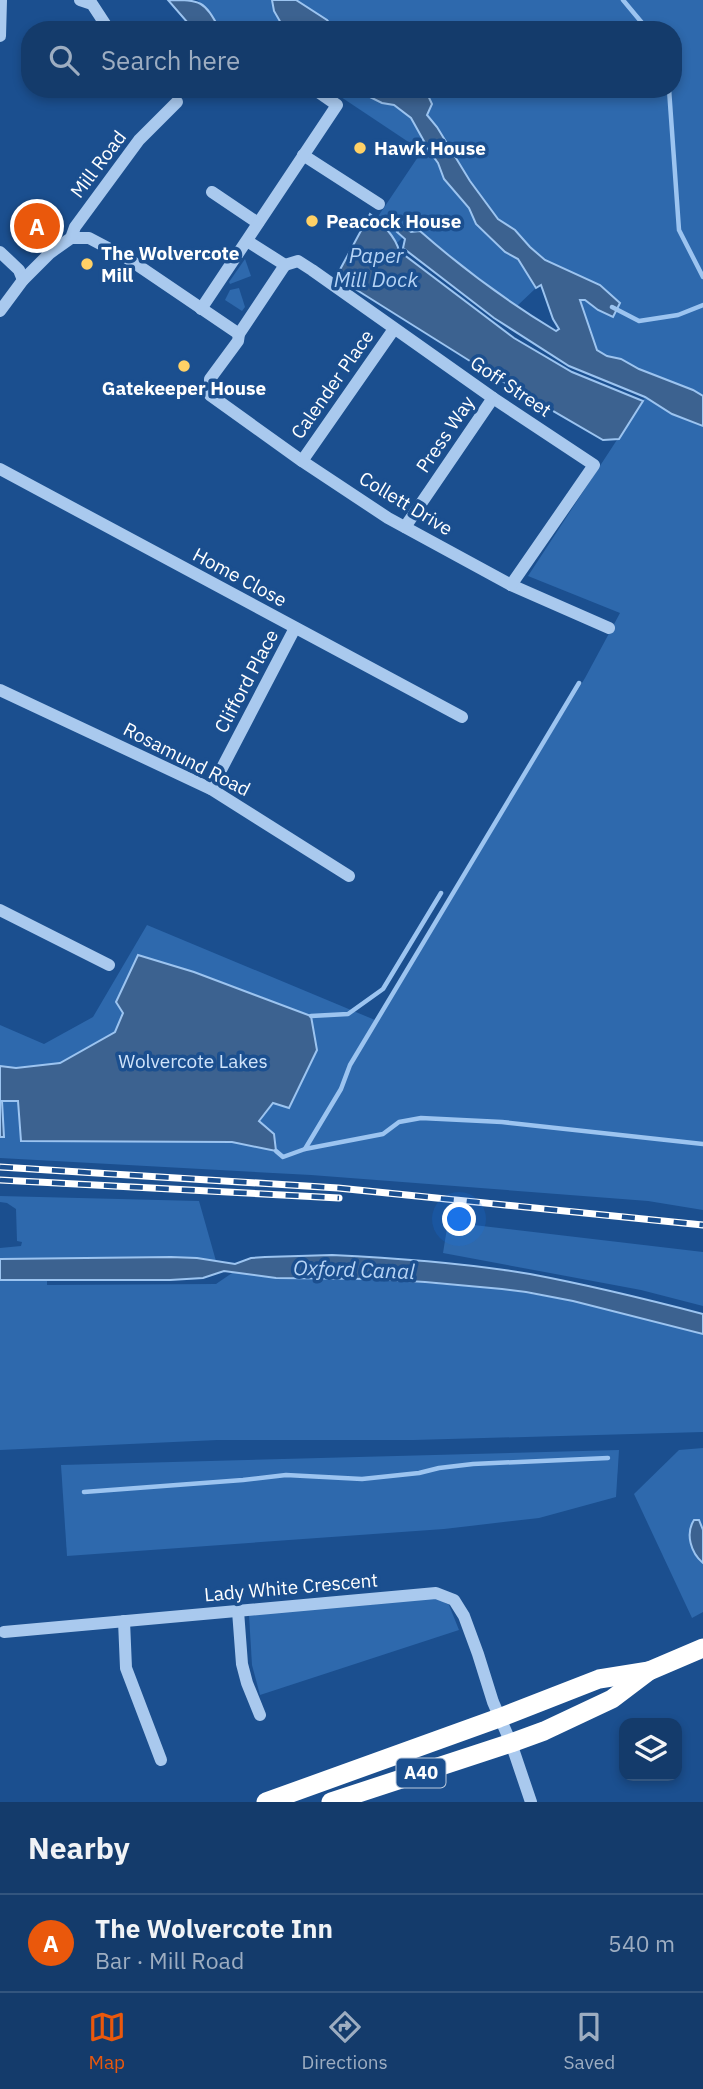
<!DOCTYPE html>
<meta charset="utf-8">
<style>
:root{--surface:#143b6b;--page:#214673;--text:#f1f3f6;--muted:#9dadc1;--line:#33557e;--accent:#ea580c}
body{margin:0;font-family:"IBM Plex Sans",sans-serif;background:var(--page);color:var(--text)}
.controls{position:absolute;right:21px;bottom:21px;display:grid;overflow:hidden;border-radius:14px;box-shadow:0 4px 10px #0003}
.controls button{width:63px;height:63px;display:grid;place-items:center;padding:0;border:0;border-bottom:2px solid var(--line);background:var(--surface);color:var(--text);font:35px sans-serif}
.you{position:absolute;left:460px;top:1220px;width:24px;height:24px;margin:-18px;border:5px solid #fff;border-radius:50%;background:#1a73e8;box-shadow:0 0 0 10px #1a73e833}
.badge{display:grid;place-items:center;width:46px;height:46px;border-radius:50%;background:var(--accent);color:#fff;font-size:23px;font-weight:700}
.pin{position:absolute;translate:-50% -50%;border:4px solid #fff;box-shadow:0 2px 7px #0006}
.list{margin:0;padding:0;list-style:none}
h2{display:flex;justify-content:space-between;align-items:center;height:91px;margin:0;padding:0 28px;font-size:30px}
h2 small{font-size:23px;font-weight:400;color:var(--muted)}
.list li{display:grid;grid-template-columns:46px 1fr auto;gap:21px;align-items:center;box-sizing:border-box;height:98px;padding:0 28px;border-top:2px solid var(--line)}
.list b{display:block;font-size:26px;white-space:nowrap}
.list p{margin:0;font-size:23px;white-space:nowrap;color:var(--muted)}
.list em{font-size:23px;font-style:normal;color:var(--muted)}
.icon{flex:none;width:38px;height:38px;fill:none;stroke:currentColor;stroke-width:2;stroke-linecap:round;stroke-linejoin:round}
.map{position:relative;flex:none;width:703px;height:1802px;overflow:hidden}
.search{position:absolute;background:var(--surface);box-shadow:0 4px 10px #0003;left:21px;right:21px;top:21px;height:77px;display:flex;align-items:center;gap:18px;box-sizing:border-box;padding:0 24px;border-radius:28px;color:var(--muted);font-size:26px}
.sheet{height:189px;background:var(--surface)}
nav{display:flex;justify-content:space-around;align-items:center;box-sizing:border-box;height:98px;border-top:2px solid var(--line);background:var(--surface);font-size:19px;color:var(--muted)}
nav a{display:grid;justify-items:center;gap:4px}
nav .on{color:var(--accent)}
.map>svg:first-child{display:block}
</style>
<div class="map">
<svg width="703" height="1802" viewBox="0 0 703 1802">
<rect width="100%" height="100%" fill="#1b4f8f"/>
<g fill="#2e69ad">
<path d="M197,0H272L274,11L285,30H220L205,7Z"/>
<path d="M296,0H703V396L693,390L639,369L621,359L607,356L597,350L580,300L585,299L598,310L604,312L600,285L545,260L530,247L515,230L498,219L470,181L437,127L427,114L432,104L425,89H673V30H335L326,20Z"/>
<path d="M329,89H345L353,95L362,93L382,103L394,105L411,118L430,152L438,163L444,179L469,208L476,224L505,252L518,258L536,288L517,306L467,270L420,231L397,232L403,237L397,243L377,218L422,151Z"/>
<path d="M245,259L251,276L230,284L229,282Z"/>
<path d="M239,288L245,307L242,311L225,300L230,290Z"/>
<path d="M645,397L672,414L703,426V1210L648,1201L311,1175L0,1158V1025L44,1044L93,1017L147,925L375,1020L585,678L620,613L528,576Z"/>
<path d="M0,1196L199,1201L216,1261L171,1257L0,1259V1248L21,1246L22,1242L17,1241L16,1209L7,1203L0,1202Z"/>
<path d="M448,1222L703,1252V1306L641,1290L443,1253Z"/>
<path d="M235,1271L276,1278L373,1279L502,1289L573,1301L703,1334V1432L414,1440H217L0,1450V1280L47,1279V1285L216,1284Z"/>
<path d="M703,1448V1612L692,1618L634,1494L679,1450Z"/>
<path d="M619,1450L616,1497L539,1518L444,1529L67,1556L61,1465Z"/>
<path d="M437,1598L449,1605L459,1630L260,1695L252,1665L249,1615Z"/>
</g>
<g fill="#3c6290" stroke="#9cc4f0" stroke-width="2">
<path d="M168,0C201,0 204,0 220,30H194Z"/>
<path d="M272,0H296L327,20L335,30H285L274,11Z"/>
<path d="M345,89H425L432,104L427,115L437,127L470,181L498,219L515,230L530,247L545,260L600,285L620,303L613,317L598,310L585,300H580L597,350L607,356L621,359L639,369L693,390L703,396V426L672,414L645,397L569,366L494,318L403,248L405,239L397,232L403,226L411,232L420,231C462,268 508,302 556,331L559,329L553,319L541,285L536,288L518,259L505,252L476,224L469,208L444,179L438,163L430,152L411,118L394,105L382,103L362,93L353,95Z"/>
<path d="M370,214C381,222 396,237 399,251L514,338L572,372L643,401L619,439L603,440L505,383L336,277Z"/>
<path d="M138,955L194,972L311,1016L317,1050L289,1108L273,1103L259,1121L274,1134L276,1151L232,1142L21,1141L18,1101H2L4,1137H0V1066L16,1068L60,1063L115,1032L123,1013L116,1002Z"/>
<path d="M332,1255C398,1258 464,1263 530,1274C588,1285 646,1299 703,1314V1334L573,1301L526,1292L502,1289L425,1282L373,1279L276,1278L224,1271L203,1278L170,1280H0V1259L171,1257L197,1258L235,1264L251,1258L265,1257Z"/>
<path d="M694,1520H699L703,1530V1563C691,1553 685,1534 694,1520Z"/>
</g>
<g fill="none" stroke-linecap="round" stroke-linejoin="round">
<g stroke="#9cc4f0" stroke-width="4.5">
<path d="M623,0L648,30"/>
<path d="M669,89L679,230L703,277"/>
<path d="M612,307L639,321L678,315L703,305"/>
<path d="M311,1016L348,1014L383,989L441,893"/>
<path d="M305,1149L383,1134L399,1122L421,1118L502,1122L703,1144"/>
<path d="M276,1151L283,1157L305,1149L341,1089L350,1065L579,683"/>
<path d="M84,1492L243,1480L286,1475L362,1479L419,1473L439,1468L473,1464L608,1458"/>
</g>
<g stroke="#a9c9ee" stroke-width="12">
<path d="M80,0L92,4L109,30"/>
<path d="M0,36L1,0"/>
<path d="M303,155L379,204"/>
<path d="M212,192L258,223"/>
<path d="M71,238H89L127,258L239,334"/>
<path d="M247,241L285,265"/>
<path d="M0,252L19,270L23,280"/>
<path d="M285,265L239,334L238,341L210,379V395L302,461L388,518L511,585L609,628"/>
<path d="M285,265L298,261L312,270L493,398L594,465L511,585"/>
<path d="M201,309L337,105L314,89"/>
<path d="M0,311L23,280L50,253L71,238L75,227L139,140L177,102"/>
<path d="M302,461L394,329"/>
<path d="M0,469L462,717"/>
<path d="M405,527L493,398"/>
<path d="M0,690L211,789L349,876"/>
<path d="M211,789L295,628"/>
<path d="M0,910L109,965"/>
<path d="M238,1611L242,1664L247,1683L260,1715"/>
<path d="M124,1621L126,1668L161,1760"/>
<path d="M4,1632L436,1593L454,1600L464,1616L478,1654L493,1702L511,1743L531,1802"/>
</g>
<g stroke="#fff" stroke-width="19">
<path d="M266,1802L499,1718L599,1679L649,1671"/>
<path d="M331,1802L511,1743L544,1731L612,1699L649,1671L703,1648"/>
</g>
<g stroke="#fff" stroke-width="7">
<g id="rail">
<path d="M0,1167L338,1188L703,1225"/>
<path d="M0,1180L339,1198"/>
</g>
</g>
<use href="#rail" stroke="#1b4f8f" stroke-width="4.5" stroke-dasharray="13" stroke-linecap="butt"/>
</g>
<g fill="#ffd166" stroke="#1b4f8f" stroke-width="2.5">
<circle cx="360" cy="148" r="7"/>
<circle cx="312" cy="221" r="7"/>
<circle cx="87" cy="264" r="7"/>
<circle cx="184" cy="366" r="7"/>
</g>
<g text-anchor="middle" stroke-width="7" stroke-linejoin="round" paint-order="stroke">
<rect fill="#1b4f8f" stroke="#bbcadd" stroke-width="2" x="396.5" y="1758.5" width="49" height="29" rx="5"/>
<g font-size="18" font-weight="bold" fill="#fff">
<text x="421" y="1779">A40</text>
</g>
<g font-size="19" font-weight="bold" fill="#fff" stroke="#1b4f8f" text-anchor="start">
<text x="374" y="155">Hawk House</text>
<text x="326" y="228">Peacock House</text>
<text x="101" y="260">The Wolvercote<tspan x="101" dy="22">Mill</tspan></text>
<text x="184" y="395" text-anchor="middle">Gatekeeper House</text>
</g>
<g font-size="19" fill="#fff" stroke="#1b4f8f">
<text transform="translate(98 164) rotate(-53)" y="7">Mill Road</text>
<text transform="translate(332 384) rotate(-55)" y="7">Calender Place</text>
<text transform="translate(511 386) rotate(34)" y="7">Goff Street</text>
<text transform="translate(445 434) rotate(-56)" y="7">Press Way</text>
<text transform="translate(406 503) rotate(31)" y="7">Collett Drive</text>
<text transform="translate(240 577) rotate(28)" y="7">Home Close</text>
<text transform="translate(246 681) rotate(-62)" y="7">Clifford Place</text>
<text transform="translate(187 759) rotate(27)" y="7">Rosamund Road</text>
<text transform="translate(291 1587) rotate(-5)" y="7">Lady White Crescent</text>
</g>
<g font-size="19" fill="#cfe3fa" stroke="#1b4f8f">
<text x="193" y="1068">Wolvercote Lakes</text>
</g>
<g font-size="21" font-style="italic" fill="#b5d3f5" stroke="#1b4f8f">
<text x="376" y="263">Paper<tspan x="376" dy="24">Mill Dock</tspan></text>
<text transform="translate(354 1270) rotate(2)" y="7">Oxford Canal</text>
</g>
</g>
</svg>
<div class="controls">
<button><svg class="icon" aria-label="layers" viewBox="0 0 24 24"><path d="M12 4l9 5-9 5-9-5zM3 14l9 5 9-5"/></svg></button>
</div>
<div class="you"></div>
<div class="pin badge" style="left:37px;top:226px">A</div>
<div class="search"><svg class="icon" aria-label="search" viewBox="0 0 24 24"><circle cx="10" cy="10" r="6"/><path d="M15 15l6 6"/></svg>Search here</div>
</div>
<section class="sheet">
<h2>Nearby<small></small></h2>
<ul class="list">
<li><span class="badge">A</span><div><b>The Wolvercote Inn</b><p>Bar · Mill Road</p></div><em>540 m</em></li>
</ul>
</section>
<nav>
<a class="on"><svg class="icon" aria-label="map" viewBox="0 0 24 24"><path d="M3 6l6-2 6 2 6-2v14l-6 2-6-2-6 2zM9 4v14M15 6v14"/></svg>Map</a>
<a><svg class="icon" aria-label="directions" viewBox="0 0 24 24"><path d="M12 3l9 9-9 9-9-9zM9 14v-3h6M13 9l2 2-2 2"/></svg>Directions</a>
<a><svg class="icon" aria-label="saved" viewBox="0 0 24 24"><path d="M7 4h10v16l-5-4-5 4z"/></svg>Saved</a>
</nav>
